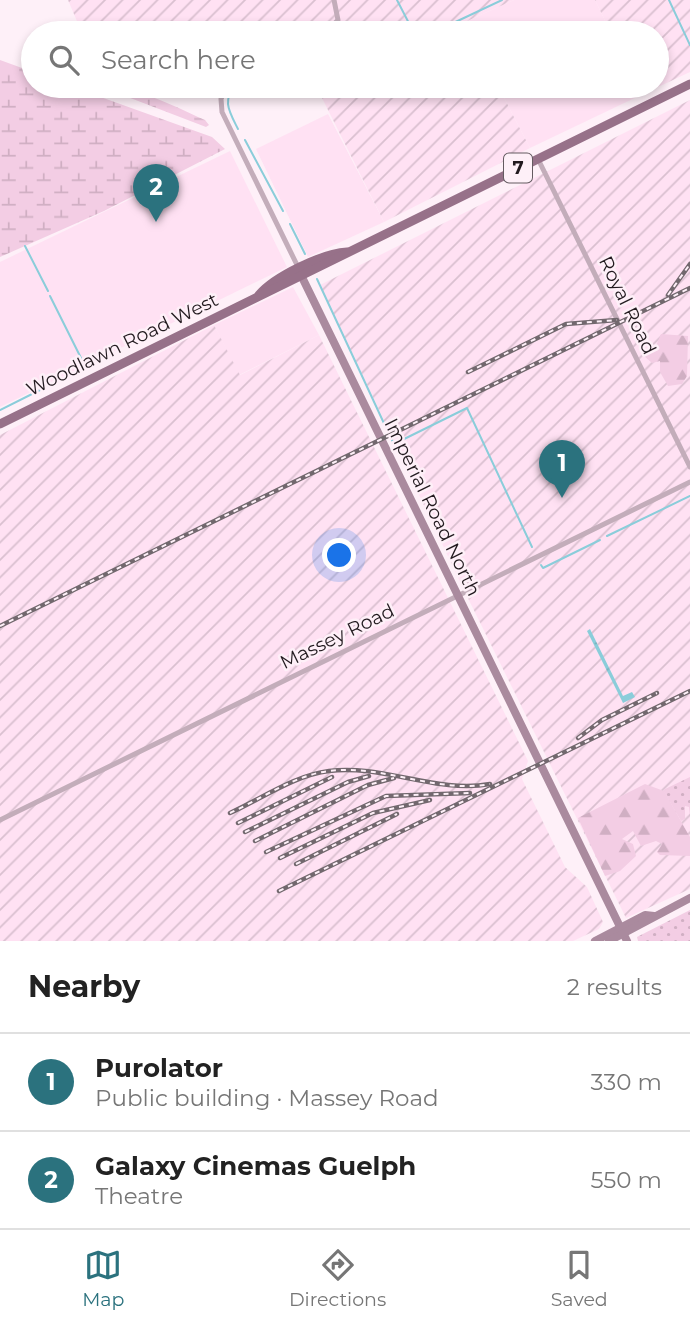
<!DOCTYPE html>
<meta charset="utf-8">
<style>
:root{--surface:#fff;--page:#f6f6f6;--text:#222;--muted:#767676;--line:#e0e0e0;--accent:#2b727e}
body{margin:0;font-family:Montserrat,sans-serif;background:var(--page);color:var(--text)}
.you{position:absolute;left:340px;top:556px;width:24px;height:24px;margin:-18px;border:5px solid #fff;border-radius:50%;background:#1a73e8;box-shadow:0 0 0 10px #1a73e833}
.badge{display:grid;place-items:center;width:46px;height:46px;border-radius:50%;background:var(--accent);color:#fff;font-size:23px;font-weight:700}
.pin{position:absolute;translate:-50% -58px;filter:drop-shadow(0 2px 4px #0008)}
.pin::after{content:'';position:absolute;top:37px;width:24px;height:21px;background:inherit;clip-path:polygon(0 0,100% 0,50% 100%)}
.list{margin:0;padding:0;list-style:none}
h2{display:flex;justify-content:space-between;align-items:center;height:91px;margin:0;padding:0 28px;font-size:30px}
h2 small{font-size:23px;font-weight:400;color:var(--muted)}
.list li{display:grid;grid-template-columns:46px 1fr auto;gap:21px;align-items:center;box-sizing:border-box;height:98px;padding:0 28px;border-top:2px solid var(--line)}
.list b{display:block;font-size:26px;white-space:nowrap}
.list p{margin:0;font-size:23px;white-space:nowrap;color:var(--muted)}
.list em{font-size:23px;font-style:normal;color:var(--muted)}
.icon{flex:none;width:38px;height:38px;fill:none;stroke:currentColor;stroke-width:2;stroke-linecap:round;stroke-linejoin:round}
.map{position:relative;flex:none;width:690px;height:941px;overflow:hidden}
.search{position:absolute;background:var(--surface);box-shadow:0 4px 10px #0003;left:21px;right:21px;top:21px;height:77px;display:flex;align-items:center;gap:18px;box-sizing:border-box;padding:0 24px;border-radius:38px;color:var(--muted);font-size:26px}
.sheet{height:287px;background:var(--surface)}
nav{display:flex;justify-content:space-around;align-items:center;box-sizing:border-box;height:98px;border-top:2px solid var(--line);background:var(--surface);font-size:19px;color:var(--muted)}
nav a{display:grid;justify-items:center;gap:4px}
nav .on{color:var(--accent)}
.map>svg:first-child{display:block}
</style>
<div class="map">
<svg width="690" height="941" viewBox="0 0 690 941">
<defs>
<pattern id="industrial-furrows" width="10" height="10" patternUnits="userSpaceOnUse" patternTransform="scale(1.75)"><rect width="10" height="10" fill="#ffe1f3"/><path d="M-1 1l2-2M0 10L10 0M9 11l2-2" fill="none" stroke="#dac0d0"/></pattern>
<pattern id="grass-dots" width="8" height="8" patternUnits="userSpaceOnUse" patternTransform="scale(1.75)"><rect width="8" height="8" fill="#f3cde4"/><path d="M2 2h.1M6 6h.1" fill="none" stroke="#d0afc3" stroke-width="1.8" stroke-linecap="round"/></pattern>
<pattern id="forest-firs" width="22" height="20" patternUnits="userSpaceOnUse" patternTransform="scale(1.75)"><rect width="22" height="20" fill="#f3cde4"/><path d="M5 1l3.5 6h-7zM16 11l3.5 6h-7z" fill="#d0afc3"/></pattern>
<pattern id="wetland-marsh" width="20" height="14" patternUnits="userSpaceOnUse" patternTransform="scale(1.75)"><rect width="20" height="14" fill="#f3cde4"/><path d="M1 5h8M5 5V1M11 12h8M15 12V8" fill="none" stroke="#d0afc3"/></pattern>
<pattern id="water-ripples" width="26" height="14" patternUnits="userSpaceOnUse" patternTransform="scale(1.75)"><rect width="26" height="14" fill="#8acdda"/><path d="M2 4q2-2 4 0t4 0M15 11q2-2 4 0t4 0" fill="none" stroke="#77afbb"/></pattern>
</defs>
<rect width="100%" height="100%" fill="#fef0f8"/>
<g fill="#ffe1f3">
<path d="M514,0H595L611,33H471L465,22Z"/>
<path d="M498,86H637L641,95L530,148Z"/>
<path d="M328,114L384,222L308,257L256,149Z"/>
<path d="M230,151L287,267L0,407V262Z"/>
<path d="M293,287L319,335L239,375L214,325Z"/>
</g>
<g fill="url(#industrial-furrows)">
<path d="M68,0H514L465,22L471,33H173L161,28L149,33H82Z"/>
<path d="M595,0H690V72L641,95L637,86H657V33H611Z"/>
<path d="M316,86H498L530,148L384,222Z"/>
<path d="M690,100V889L626,918L462,586L320,285Z"/>
<path d="M214,325L240,375L319,335L528,761L522,779L565,867L587,887L603,922L599,929L573,941H0V435Z"/>
</g>
<g fill="url(#grass-dots)">
<path d="M690,777V817L689,807L685,806V819L681,821L663,790Z"/>
<path d="M690,910V941H638L637,937Z"/>
</g>
<g fill="url(#forest-firs)">
<path d="M661,334L688,336L687,376L682,384L668,386L660,372V361L652,363L644,356L655,348Z"/>
<path d="M645,784L664,791L690,837V856L660,855L657,852L662,844L656,841L641,846L633,831L622,839L633,844L636,856L620,871L605,876L578,818Z"/>
</g>
<g fill="url(#wetland-marsh)">
<path d="M0,60L33,72V86H70L212,137L225,149L104,211L0,257Z"/>
<path d="M99,86C137,86 171,105 205,120L209,125L206,127Z"/>
</g>
<path fill="url(#water-ripples)" d="M590,629L623,696L632,692L635,697L623,703L587,631Z"/>
<g fill="none" stroke-linecap="round" stroke-linejoin="round">
<g stroke="#8acdda" stroke-width="2">
<path d="M397,0L414,33"/>
<path d="M669,0L690,45"/>
<path d="M432,33L502,0"/>
<path d="M238,86C220,98 230,113 238,129"/>
<path d="M245,140L283,211"/>
<path d="M290,224L305,254"/>
<path d="M25,246L48,291"/>
<path d="M317,279L388,432"/>
<path d="M50,296L86,368L69,376"/>
<path d="M48,386L61,380"/>
<path d="M0,410L40,390"/>
<path d="M392,440L394,444L467,408L532,547"/>
<path d="M607,536L690,496"/>
<path d="M541,565L543,568L600,540"/>
</g>
<g stroke="#c3adba" stroke-width="5">
<path d="M325,33L338,20L334,0"/>
<path d="M226,86L221,99L222,112L299,269"/>
<path d="M538,159L690,467"/>
<path d="M0,820L690,482"/>
</g>
<g stroke="#aa8a9e" stroke-width="8">
<path d="M299,271L627,941"/>
<path d="M595,941L645,915L654,916"/>
<path d="M609,941L690,898"/>
</g>
<g stroke="#977189" stroke-width="9">
<path d="M259,295C274,277 323,253 347,252"/>
<path d="M0,424L690,84"/>
</g>
<g stroke="#72686e" stroke-width="4.5">
<g id="rail">
<path d="M668,295L690,264"/>
<path d="M468,372L566,324L617,320"/>
<path d="M0,626L690,288"/>
<path d="M578,738L602,720L657,693"/>
<path d="M230,813C261,799 295,775 329,771C383,764 437,794 490,784"/>
<path d="M238,823L332,777"/>
<path d="M245,832L348,782L369,776"/>
<path d="M255,841L368,785L394,778"/>
<path d="M266,852L386,796L470,793"/>
<path d="M280,858L373,813L430,800"/>
<path d="M296,864L397,814"/>
<path d="M279,891L690,691"/>
</g>
</g>
<use href="#rail" stroke="#fef0f8" stroke-width="2" stroke-dasharray="5" stroke-linecap="butt"/>
</g>
<g text-anchor="middle" stroke-width="5" stroke-linejoin="round" paint-order="stroke">
<rect fill="#fef0f8" stroke="#645a60" stroke-width="2" x="504" y="153.5" width="28" height="29" rx="5"/>
<g font-size="18" font-weight="bold" fill="#221a1f">
<text x="518" y="174">7</text>
</g>
<g font-size="19" fill="#221a1f" stroke="#fef0f8">
<text transform="translate(628 305) rotate(64)" y="7">Royal Road</text>
<text transform="translate(122 344) rotate(-26)" y="7">Woodlawn Road West</text>
<text transform="translate(433 507) rotate(64)" y="7">Imperial Road North</text>
<text transform="translate(337 636) rotate(-26)" y="7">Massey Road</text>
</g>
</g>
</svg>
<div class="you"></div>
<div class="pin badge" style="left:562px;top:498px">1</div>
<div class="pin badge" style="left:156px;top:222px">2</div>
<div class="search"><svg class="icon" aria-label="search" viewBox="0 0 24 24"><circle cx="10" cy="10" r="6"/><path d="M15 15l6 6"/></svg>Search here</div>
</div>
<section class="sheet">
<h2>Nearby<small>2 results</small></h2>
<ul class="list">
<li><span class="badge">1</span><div><b>Purolator</b><p>Public building · Massey Road</p></div><em>330 m</em></li>
<li><span class="badge">2</span><div><b>Galaxy Cinemas Guelph</b><p>Theatre</p></div><em>550 m</em></li>
</ul>
</section>
<nav>
<a class="on"><svg class="icon" aria-label="map" viewBox="0 0 24 24"><path d="M3 6l6-2 6 2 6-2v14l-6 2-6-2-6 2zM9 4v14M15 6v14"/></svg>Map</a>
<a><svg class="icon" aria-label="directions" viewBox="0 0 24 24"><path d="M12 3l9 9-9 9-9-9zM9 14v-3h6M13 9l2 2-2 2"/></svg>Directions</a>
<a><svg class="icon" aria-label="saved" viewBox="0 0 24 24"><path d="M7 4h10v16l-5-4-5 4z"/></svg>Saved</a>
</nav>
